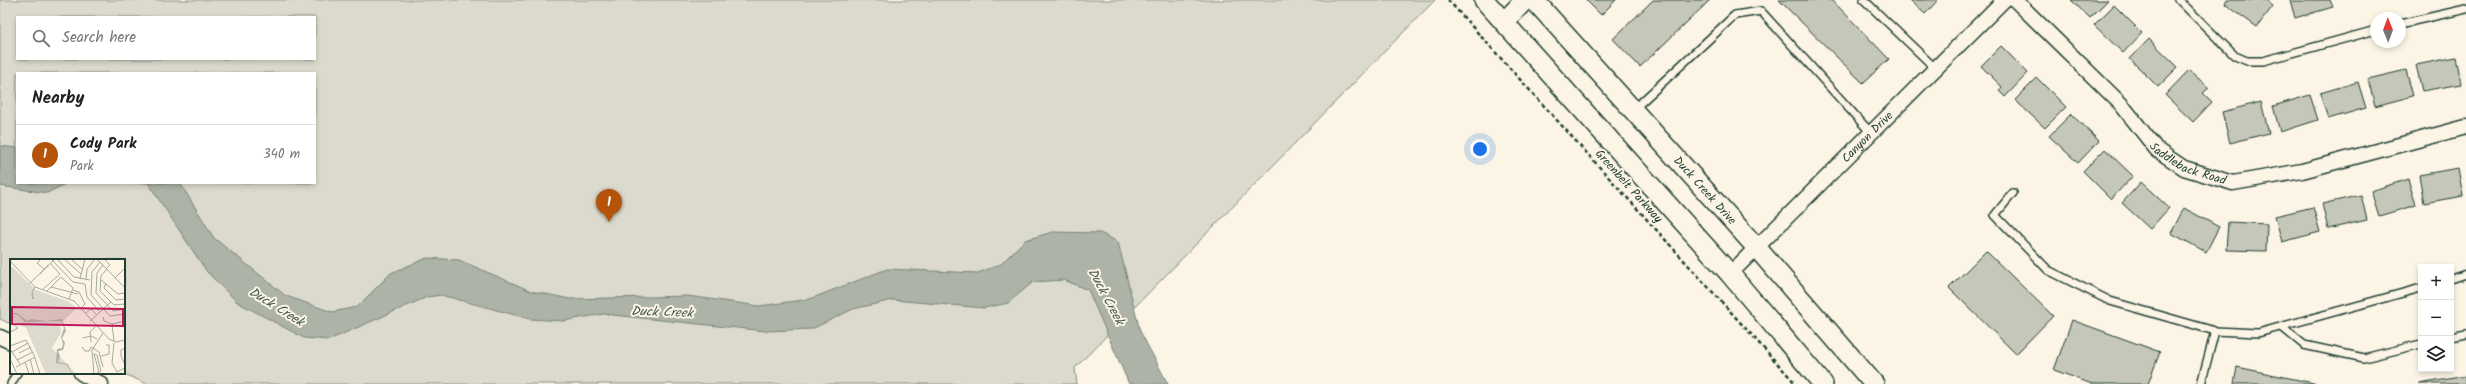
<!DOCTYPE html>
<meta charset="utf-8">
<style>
:root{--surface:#fff;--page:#f6f6f6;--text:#222;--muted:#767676;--line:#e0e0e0;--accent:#b45309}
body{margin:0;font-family:Kalam,sans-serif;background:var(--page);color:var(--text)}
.controls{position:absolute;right:12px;bottom:12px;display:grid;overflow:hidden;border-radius:0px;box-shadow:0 2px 6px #0003}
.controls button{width:36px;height:36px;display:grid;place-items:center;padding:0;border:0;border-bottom:1px solid var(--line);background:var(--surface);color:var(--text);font:20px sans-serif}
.compass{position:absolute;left:2370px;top:12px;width:36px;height:36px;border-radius:50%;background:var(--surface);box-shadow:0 2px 6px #0003;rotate:359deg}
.you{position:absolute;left:1480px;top:149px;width:14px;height:14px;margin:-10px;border:3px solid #fff;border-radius:50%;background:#1a73e8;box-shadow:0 0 0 6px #1a73e833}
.badge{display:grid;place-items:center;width:26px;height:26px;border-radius:50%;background:var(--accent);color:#fff;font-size:13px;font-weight:700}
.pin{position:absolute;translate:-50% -33px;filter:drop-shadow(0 1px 2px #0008)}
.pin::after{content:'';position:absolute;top:21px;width:14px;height:12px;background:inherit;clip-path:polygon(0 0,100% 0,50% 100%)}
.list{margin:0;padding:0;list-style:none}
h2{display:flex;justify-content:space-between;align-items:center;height:52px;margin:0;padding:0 16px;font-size:17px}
h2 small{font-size:13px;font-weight:400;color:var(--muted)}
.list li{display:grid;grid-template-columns:26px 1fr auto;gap:12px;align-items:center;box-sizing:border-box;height:60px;padding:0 16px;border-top:1px solid var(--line)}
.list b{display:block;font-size:15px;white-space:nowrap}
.list p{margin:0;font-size:13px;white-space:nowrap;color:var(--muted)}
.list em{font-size:13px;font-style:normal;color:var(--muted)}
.icon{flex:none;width:22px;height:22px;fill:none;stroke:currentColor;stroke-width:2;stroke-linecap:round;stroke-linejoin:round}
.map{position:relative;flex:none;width:2466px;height:384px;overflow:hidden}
.search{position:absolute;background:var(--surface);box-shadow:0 2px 6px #0003;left:16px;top:16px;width:300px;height:44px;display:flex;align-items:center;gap:10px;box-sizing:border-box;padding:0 14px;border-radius:0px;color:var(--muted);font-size:15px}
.panel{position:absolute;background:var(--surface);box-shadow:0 2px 6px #0003;left:16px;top:72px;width:300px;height:112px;border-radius:0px}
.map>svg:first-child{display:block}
</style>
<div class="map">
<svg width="2466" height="384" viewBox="0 0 2466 384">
<rect width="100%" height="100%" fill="#fcf5e5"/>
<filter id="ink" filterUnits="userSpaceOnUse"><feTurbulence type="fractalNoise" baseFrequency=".025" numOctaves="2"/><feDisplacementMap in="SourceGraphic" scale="8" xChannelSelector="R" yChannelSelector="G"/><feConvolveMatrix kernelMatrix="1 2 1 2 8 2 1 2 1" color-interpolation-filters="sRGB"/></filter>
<g filter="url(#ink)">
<path fill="#dcdacc" stroke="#7e8c80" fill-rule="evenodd" d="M0,0H1435L1075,368L1077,384H147L122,373H124V260H11V324L0,319ZM17,17H315V59H17ZM17,73H315V183H17Z"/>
<g fill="#aeb3a7" stroke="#758479">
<path d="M0,146L17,148V183H67L47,193L0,186Z"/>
<path d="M148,183H180L214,238L286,296L332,312L357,307L391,273L427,258L459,260L531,291L570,299L688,296L759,306L810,299L887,269L978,273L1001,264L1025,240L1053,232L1100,233L1118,242L1140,331L1168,384H1129L1088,290L1064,280L1033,282L1008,303L984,308L893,300L853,309L812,329L766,331L603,314L563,321L530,319L441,295L427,297L329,340L304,338L237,302L207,272Z"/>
</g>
<g fill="#c5c7b9" stroke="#1f3d34">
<path d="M1586,0H1616L1601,15Z"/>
<path d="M1653,0H1710L1640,67L1613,39Z"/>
<path d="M1779,0H1832L1889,59L1863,83Z"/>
<path d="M1910,0H1938L1925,14Z"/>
<path d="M2071,0H2108L2090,18Z"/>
<path d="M2227,0H2266L2273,6L2257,27L2225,4Z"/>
<path d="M2290,0H2330L2333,7L2295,18Z"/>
<path d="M2114,5L2142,33L2123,53L2094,25Z"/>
<path d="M2149,39L2178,67L2158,87L2130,59Z"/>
<path d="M2001,46L2028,73L2005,97L1999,91L2002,87L1981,66Z"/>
<path d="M2456,57L2461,84L2422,91L2416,65Z"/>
<path d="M2189,70L2209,88L2203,93L2212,102L2193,122L2165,95Z"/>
<path d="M2406,70L2413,96L2375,106L2368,79Z"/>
<path d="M2037,78L2066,107L2045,128L2015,100Z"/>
<path d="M2358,82L2366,108L2328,119L2320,93Z"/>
<path d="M2310,95L2318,120L2280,132L2273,106Z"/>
<path d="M2261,102L2269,133L2230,143L2222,112Z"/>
<path d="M2071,114L2099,141L2078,163L2049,136Z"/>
<path d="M2105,149L2133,176L2111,199L2083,171Z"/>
<path d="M2458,168L2463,196L2424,203L2419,175Z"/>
<path d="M2408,179L2416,205L2379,216L2371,191Z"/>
<path d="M2141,182L2169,208L2150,229L2122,203Z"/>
<path d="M2361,195L2367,220L2328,229L2322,204Z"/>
<path d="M2313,207L2320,232L2282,242L2275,216Z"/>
<path d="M2184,208L2219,227L2206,252L2171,233Z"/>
<path d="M2228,222L2267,224L2266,251L2226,250Z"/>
<path d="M1986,251L2053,316L2016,354L1949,288Z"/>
<path d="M2072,320L2160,352L2148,384H2092L2054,370Z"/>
<path d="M2237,367L2318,384H2234Z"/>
<path d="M2466,376V384H2419Z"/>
</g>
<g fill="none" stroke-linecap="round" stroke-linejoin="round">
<g stroke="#1f3d34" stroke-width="10">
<g id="lane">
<path d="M1864,0L1935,68"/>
<path d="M2179,0L2235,56L2247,61H2263L2376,30"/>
<path d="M2400,24L2466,9"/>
<path d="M1633,110L1735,15L1761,11L1871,133"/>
<path d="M2013,193L1995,215L2048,270L2110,301L2215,331"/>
<path d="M2451,279L2466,274"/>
<path d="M2283,328L2304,345L2364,358L2421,344"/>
<path d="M2451,337L2466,334"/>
<path d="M11,384L17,373"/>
<path d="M2201,384L2215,331L2258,333L2421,288"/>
</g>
</g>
<g stroke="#1f3d34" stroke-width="17">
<g id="street">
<path id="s1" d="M2015,0L2121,104L2157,150L2184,168L2233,183L2302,171L2466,127"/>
<path id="s2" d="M1730,274L2004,0"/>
<path d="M0,337L11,342"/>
<path d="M81,373L101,384"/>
</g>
</g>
<g stroke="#1f3d34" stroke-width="22">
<g id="secondary">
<path d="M1484,0L1730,274L1823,384"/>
<path id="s3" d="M1534,0L1756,247L1874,384"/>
<path d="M1504,22L1525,0"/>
</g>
</g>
<path stroke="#1f3d34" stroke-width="2.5" stroke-dasharray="4 3" stroke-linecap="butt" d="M1448,0L1796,384"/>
<use href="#lane" stroke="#fcf5e5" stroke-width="7"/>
<use href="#street" stroke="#fcf5e5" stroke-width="14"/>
<use href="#secondary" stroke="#fcf5e5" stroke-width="19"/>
</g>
</g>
<g text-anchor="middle" stroke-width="4" stroke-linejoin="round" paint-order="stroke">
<g font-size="12" fill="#1f3d34" stroke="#fcf5e5">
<text dy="4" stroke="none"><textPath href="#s2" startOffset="194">Canyon Drive</textPath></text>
<text dy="4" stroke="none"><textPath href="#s1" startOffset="241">Saddleback Road</textPath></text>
<text transform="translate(1629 186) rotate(48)" y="4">Greenbelt Parkway</text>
<text dy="4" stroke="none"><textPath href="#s3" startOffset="256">Duck Creek Drive</textPath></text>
</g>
<g font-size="13" font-style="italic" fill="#435a51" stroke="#fcf5e5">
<text transform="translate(1107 296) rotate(62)" y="5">Duck Creek</text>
<text transform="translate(277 306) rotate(32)" y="5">Duck Creek</text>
<text transform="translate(662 311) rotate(2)" y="5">Duck Creek</text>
</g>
</g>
<g transform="translate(10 259)">
<rect width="115" height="115" fill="#fcf5e5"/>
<path d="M0,6L26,31L57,42L67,49L50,65L51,74L42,89L66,115H36L16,69L0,61Z" fill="#dcdacc"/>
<path d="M0,54H7L17,62L21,60L36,62L52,60L56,72L52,79L55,84L53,91L48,92L50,97L48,103L58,105L62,115L57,106L46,104L47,90L52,89L53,85L51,78L54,69L51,62L15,63L8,56Z" fill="#aeb3a7"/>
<path fill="none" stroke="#a4ab9e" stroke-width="1" d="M31,0L27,4L34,10M41,0L63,23L75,25L77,38L89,52M47,0L64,18L80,21M54,0L71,15M61,0L72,10M87,0L115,29M94,0L100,6L96,10M0,2L25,28L64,42L99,80L106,83L115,81M90,3L82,13L81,36L100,57L115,55M93,6L87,14L86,34L103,52L115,50M97,10L91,17L90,32L104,46L115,45M30,15L38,6M105,19L115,9M70,20L75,0M76,20L77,10L85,0M91,21L108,35L115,34M96,24L94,29L106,41L115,40M19,25L45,0M41,28L68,35M32,31L50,15L40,4M63,31L69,33L75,45L71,49M37,32L51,18L63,29L59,40M22,35L23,40L22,33L25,28M76,54L81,50L86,55M93,58L94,62L102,65M0,62L8,69L0,73M80,62L101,43M73,79L81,77L87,80M104,82L102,65L115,62M81,83L80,73L85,68M104,84L102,104L107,113L115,109M0,87L16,81L24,96L30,115M72,88L75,92H79L81,88L89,93L93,108M115,89L111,91V97L115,106M0,90L10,105M2,93L18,84M9,94L21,88M84,95L87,96L91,112L85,115M84,95L89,113M91,97L99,95V86H96M0,100L7,115M20,100L24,115M7,101L23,93M15,103L19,115M6,108L25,98M84,115L82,91L93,74"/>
<path fill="#c2185b" fill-opacity="0.15" stroke="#c2185b" stroke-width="2" d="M2,48L113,50V67L2,65Z"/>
<rect width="115" height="115" fill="none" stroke="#1f3d34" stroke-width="2"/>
</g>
</svg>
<div class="controls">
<button>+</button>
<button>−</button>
<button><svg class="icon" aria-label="layers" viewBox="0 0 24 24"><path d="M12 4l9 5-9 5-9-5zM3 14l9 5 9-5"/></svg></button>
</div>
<svg class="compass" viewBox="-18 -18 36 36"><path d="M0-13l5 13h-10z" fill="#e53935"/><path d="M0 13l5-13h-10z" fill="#767676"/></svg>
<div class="you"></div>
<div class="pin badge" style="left:609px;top:222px">1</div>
<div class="search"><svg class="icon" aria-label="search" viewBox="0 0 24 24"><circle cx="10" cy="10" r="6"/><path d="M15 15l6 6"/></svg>Search here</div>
<section class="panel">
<h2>Nearby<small></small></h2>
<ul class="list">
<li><span class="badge">1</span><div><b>Cody Park</b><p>Park</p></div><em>340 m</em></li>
</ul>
</section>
</div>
